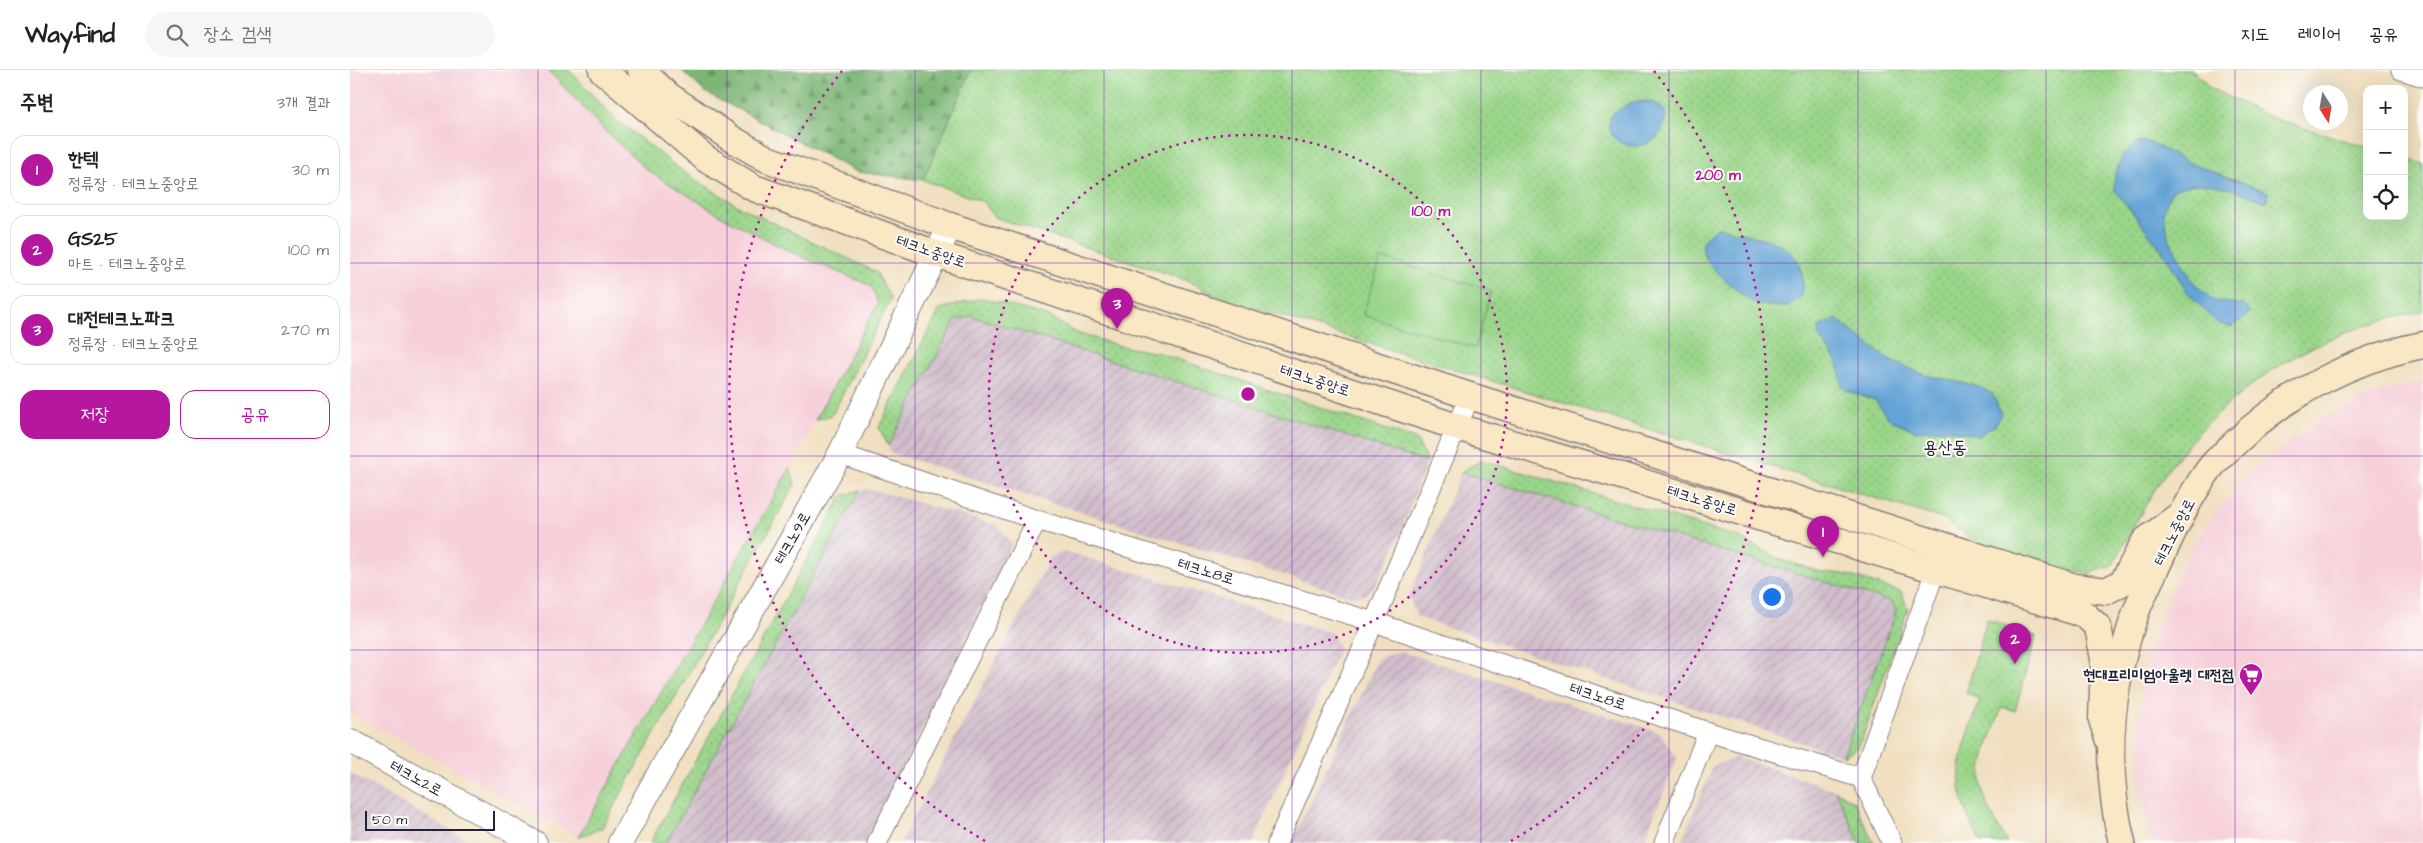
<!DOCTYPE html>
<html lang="ko">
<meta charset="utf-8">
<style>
:root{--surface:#fff;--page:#f6f6f6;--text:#202124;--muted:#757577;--line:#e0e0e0;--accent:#b5179e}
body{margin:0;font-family:"Architects Daughter","Poor Story",sans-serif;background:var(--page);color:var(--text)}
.controls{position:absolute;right:15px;top:15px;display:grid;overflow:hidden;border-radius:10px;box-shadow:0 5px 20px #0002}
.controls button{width:45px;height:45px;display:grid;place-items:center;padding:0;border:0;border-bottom:1px solid var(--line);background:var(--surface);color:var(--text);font:25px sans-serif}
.compass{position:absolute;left:1953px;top:15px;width:45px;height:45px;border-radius:50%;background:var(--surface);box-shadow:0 5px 20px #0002;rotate:169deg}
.scale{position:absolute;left:15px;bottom:12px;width:130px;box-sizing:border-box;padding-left:5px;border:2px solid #22223b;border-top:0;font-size:14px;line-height:18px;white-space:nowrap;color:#22223b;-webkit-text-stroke:4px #fdfcf7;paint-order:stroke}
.you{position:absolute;left:1421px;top:526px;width:18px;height:18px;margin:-12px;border:4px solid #fff;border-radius:50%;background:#1a73e8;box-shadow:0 0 0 8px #1a73e833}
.badge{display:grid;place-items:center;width:32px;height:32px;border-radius:50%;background:var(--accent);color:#fff;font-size:16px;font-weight:700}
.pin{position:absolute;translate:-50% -41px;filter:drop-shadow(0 1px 2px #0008)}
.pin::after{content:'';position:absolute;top:26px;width:18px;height:15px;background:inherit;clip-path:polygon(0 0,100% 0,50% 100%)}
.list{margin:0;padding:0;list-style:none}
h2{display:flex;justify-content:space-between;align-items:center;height:65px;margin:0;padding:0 20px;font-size:21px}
h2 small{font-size:16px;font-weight:400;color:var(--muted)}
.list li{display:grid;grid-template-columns:32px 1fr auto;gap:15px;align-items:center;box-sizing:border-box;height:70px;margin:0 10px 10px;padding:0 10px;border:1px solid var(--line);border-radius:15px}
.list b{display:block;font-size:19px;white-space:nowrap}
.list p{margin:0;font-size:16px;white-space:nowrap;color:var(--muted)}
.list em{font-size:16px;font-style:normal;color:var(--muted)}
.actions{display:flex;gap:10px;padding:15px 20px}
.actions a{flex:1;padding:11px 0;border:1px solid var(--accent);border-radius:15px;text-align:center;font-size:18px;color:var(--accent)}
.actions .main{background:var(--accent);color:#fff}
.icon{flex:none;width:28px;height:28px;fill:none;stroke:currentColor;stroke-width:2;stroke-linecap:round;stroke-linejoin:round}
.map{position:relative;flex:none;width:2073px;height:773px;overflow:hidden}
header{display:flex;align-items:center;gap:30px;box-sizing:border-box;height:70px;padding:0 25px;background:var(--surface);border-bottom:1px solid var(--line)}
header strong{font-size:24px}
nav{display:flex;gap:28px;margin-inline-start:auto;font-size:18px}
.search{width:350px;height:45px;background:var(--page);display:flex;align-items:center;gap:12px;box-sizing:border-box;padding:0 18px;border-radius:28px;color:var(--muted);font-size:19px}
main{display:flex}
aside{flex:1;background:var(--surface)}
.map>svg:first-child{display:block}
</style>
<header>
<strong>Wayfind</strong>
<div class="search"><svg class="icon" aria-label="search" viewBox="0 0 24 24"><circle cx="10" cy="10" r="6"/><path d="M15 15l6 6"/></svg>장소 검색</div>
<nav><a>지도</a><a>레이어</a><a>공유</a></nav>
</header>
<main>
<aside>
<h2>주변<small>3개 결과</small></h2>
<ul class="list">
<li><span class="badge">1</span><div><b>한텍</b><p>정류장 · 테크노중앙로</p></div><em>30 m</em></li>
<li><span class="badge">2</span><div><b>GS25</b><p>마트 · 테크노중앙로</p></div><em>100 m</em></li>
<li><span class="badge">3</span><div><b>대전테크노파크</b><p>정류장 · 테크노중앙로</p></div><em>270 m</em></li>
</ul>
<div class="actions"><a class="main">저장</a><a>공유</a></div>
</aside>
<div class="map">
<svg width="2073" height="773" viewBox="0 0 2073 773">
<defs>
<pattern id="industrial-furrows" width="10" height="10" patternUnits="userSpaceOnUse" patternTransform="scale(1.25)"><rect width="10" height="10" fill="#d1bdcb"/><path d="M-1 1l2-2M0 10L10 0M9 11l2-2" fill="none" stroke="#b3a2af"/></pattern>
<pattern id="grass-dots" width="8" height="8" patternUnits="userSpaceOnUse" patternTransform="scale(1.25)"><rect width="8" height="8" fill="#9ad589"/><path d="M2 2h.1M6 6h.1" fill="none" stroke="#84b777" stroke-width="1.8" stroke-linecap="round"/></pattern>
<pattern id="forest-firs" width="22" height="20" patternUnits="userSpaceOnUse" patternTransform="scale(1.25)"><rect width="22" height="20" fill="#7bb675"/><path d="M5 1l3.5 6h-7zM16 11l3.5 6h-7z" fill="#649461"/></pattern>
</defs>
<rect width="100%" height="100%" fill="#fdfcf7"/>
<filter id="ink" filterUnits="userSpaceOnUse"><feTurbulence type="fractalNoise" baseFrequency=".02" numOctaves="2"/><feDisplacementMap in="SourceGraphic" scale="10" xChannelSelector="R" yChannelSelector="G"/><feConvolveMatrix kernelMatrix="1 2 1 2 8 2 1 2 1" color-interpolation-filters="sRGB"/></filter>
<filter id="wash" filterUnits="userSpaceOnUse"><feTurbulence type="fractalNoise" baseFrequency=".0096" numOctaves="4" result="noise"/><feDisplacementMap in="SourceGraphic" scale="20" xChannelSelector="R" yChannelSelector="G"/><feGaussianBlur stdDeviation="1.12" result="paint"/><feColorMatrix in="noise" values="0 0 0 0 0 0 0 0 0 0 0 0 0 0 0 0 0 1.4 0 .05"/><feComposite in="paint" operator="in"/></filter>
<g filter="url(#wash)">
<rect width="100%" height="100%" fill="#f0dfc0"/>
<g fill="#f6cfd9">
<path d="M0,0H198L254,60L298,101L375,148L441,182L521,215L528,233L440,398L228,767L0,642Z"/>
<path d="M2073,311V773H1801L1791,720L1788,658L1798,586L1815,533L1839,481L1866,442L1900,404L1932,377L1973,348L2032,321Z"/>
</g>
<g fill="url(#industrial-furrows)">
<path d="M622,246L1077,392L1044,479L1026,514L1015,525L1001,526L541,383L538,376L606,250Z"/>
<path d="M1111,402L1542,532L1546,542L1493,686L1067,547L1059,527Z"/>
<path d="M510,420H524L647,455L662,474L516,773H316Z"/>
<path d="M715,481L982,563L989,579L903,773H550L700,488Z"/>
<path d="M1049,581L1309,662L1327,689L1293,773H941L1028,589Z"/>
<path d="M1387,687L1485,720L1510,773H1331L1363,696Z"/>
<path d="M0,703L123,773H0Z"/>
</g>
<g fill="url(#grass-dots)" stroke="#5e7c62">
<path d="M198,0H219L265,49L335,103L388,136L526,202L541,229L482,345L465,350L528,233L521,216L441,182L375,148L298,101L254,60Z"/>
<path d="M621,0H1843L1860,18L1922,48L2017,77V146H2054V88L2073,94V242C2060,243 2048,247 2036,250C1954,270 1882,321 1829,385C1802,418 1783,460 1762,496L1737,504L1631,475L1593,449L871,228L839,211L644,147L634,132L573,110Z"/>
<path d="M633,228L697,246L727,263L770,276L809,283L1067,370L1077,392L622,246L606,250L538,376L529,357L590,239Z"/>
<path d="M1132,390L1388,467L1431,490L1471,502L1494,504L1551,522L1558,539L1509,677L1493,686L1546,542L1542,532L1111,402Z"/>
<path d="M440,398L445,414L252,758L228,767Z"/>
<path d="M510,420L316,773H300L492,426Z"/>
<path d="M1637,549L1686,566L1665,641L1652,637C1645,658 1628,694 1632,716C1635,736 1648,755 1657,773H1631C1597,710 1609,693 1630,629L1616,623Z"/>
<path d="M1485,720L1504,732L1524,773H1510Z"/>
</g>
<path fill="url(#forest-firs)" stroke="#4e6c58" d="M331,0H621L573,110L507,102L355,22Z"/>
<path fill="#9ad589" stroke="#5e7c62" d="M1031,188L1141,221L1125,278L1013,245Z"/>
<g fill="#64a3d6" stroke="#436288">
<path d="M1296,31L1306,33L1315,41C1320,83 1262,86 1259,56C1259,53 1261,47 1262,44L1280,33Z"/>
<path d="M1790,71L1802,73L1837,92L1918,122L1917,133C1887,120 1852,104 1821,122L1813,143L1819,169L1843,212L1864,231L1894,235L1900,243L1881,257L1867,253L1837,222L1814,183L1764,119L1765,104L1773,85Z"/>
<path d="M1370,157C1410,171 1459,166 1452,226C1448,229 1443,233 1439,235C1429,238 1413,236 1404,232C1395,228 1386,220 1379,213C1360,197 1335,173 1370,157Z"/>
<path d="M1486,249L1539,290L1573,304L1630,317L1643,325L1651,344L1644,357L1637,359L1630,366L1596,359L1566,361L1539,349L1525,330L1497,321L1492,317L1489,295L1468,264L1470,256Z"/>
</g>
</g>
<g filter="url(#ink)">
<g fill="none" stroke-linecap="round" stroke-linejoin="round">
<g stroke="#89807e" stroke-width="21">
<g id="minor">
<path d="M2051,0L2073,7"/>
<path d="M490,384L687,450L1024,552L1358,662L1511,708L1542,773"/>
<path d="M1511,708L1586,499"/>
<path d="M527,773L687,450"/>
<path d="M927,773L1024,552L1120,326"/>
<path d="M1314,773L1358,662"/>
</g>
</g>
<g stroke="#89807e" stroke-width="26">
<g id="tertiary">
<path d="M0,671L185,773"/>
<path d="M270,773L490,384L600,156"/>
</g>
</g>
<g stroke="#89807e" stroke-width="29">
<g id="secondary">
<path d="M252,0L356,89L404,118L586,184L1107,357L1734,544L1748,557L1754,589L1752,650L1759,671"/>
<path d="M291,0L316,24L382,69L417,89L600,156L1120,326L1725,517L1756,521L1773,512L1795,471L1830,445"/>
<path d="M1772,773C1753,694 1759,619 1786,542C1793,523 1803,505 1811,487C1825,456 1840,425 1860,398C1867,389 1877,381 1884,374C1936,324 2002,289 2073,275"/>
</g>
</g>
<use href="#minor" stroke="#fff" stroke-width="19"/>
<use href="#tertiary" stroke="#fff" stroke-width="24"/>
<use href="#secondary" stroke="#fae7c3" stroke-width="26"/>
</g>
</g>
<path fill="none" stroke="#7b2cbf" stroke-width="1" stroke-opacity="0.55" d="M188,0V773M377,0V773M565,0V773M754,0V773M942,0V773M1131,0V773M1319,0V773M1508,0V773M1696,0V773M1885,0V773M0,193H2073M0,386H2073M0,580H2073"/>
<g fill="none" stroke="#b5179e" stroke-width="2.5" stroke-dasharray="2.5 5">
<circle cx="898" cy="324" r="259"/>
<path d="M635 771A519 519 0 0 1 492 1M1304 1A519 519 0 0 1 1161 771"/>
</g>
<defs>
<g id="supermarket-pin" transform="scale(1.25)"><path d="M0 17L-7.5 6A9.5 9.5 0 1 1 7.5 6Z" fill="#b5179e" stroke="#fdfcf7"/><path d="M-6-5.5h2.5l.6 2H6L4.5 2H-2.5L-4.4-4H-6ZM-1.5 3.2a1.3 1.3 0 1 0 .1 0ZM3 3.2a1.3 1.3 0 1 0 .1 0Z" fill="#fff"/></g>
</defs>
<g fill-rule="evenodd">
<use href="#supermarket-pin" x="1901" y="605"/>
</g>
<g text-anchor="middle" stroke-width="4" stroke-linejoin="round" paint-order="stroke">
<g font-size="15" fill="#22223b" stroke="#fdfcf7">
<text transform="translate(581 181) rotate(19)" y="5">테크노중앙로</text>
<text transform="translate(965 310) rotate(18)" y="5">테크노중앙로</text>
<text transform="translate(1352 430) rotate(17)" y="5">테크노중앙로</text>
<text transform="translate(1824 462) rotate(-63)" y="5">테크노중앙로</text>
<text transform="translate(442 468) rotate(-60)" y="5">테크노9로</text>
<text transform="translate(856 501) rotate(17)" y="5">테크노8로</text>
<text transform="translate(1248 626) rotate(18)" y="5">테크노8로</text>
<text transform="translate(66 708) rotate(29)" y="5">테크노2로</text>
</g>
<g font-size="15" font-weight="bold" fill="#22223b" stroke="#fdfcf7" text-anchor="end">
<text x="1884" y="610">현대프리미엄아울렛 대전점</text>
</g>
<g font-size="18" fill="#22223b" stroke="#fdfcf7">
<text x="1595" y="383">용산동</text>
</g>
</g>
<circle cx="898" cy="324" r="8" fill="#b5179e" stroke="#fdfcf7" stroke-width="2.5"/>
<g font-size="15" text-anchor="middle" font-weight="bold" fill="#b5179e" stroke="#fdfcf7" stroke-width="4" stroke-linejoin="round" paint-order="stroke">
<text x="1368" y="110">200 m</text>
<text x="1081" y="146">100 m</text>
</g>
</svg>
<div class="controls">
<button>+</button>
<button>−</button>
<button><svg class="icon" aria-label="locate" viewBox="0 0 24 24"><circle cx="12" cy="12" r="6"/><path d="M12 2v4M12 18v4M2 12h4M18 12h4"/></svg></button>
</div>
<svg class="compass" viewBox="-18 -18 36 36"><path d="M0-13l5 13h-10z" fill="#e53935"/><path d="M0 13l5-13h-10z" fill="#757577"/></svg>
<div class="scale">50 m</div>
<div class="you"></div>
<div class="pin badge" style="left:1473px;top:487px">1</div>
<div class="pin badge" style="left:1665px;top:594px">2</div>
<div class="pin badge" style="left:767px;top:259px">3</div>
</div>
</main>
